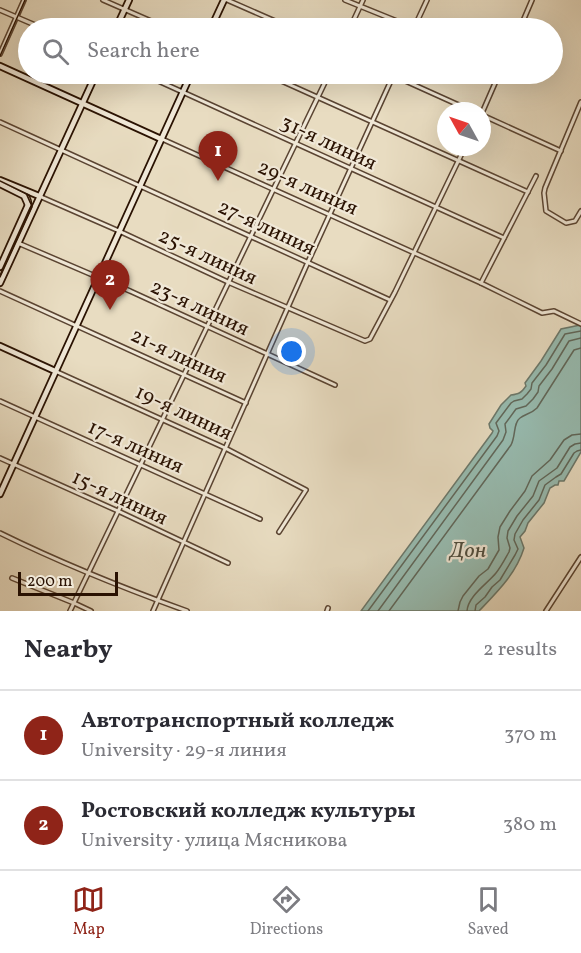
<!DOCTYPE html>
<meta charset="utf-8">
<style>
:root{--surface:#fff;--page:#f2f2f3;--text:#2b2b33;--muted:#7c7c81;--line:#e1e1e2;--accent:#8f2418}
body{margin:0;font-family:Vollkorn,serif;background:var(--page);color:var(--text)}
.compass{position:absolute;left:437px;top:102px;width:54px;height:54px;border-radius:50%;background:var(--surface);box-shadow:0 6px 24px #0002;rotate:310deg}
.scale{position:absolute;left:18px;bottom:15px;width:100px;box-sizing:border-box;padding-left:6px;border:3px solid #2a1202;border-top:0;font-size:16px;line-height:21px;white-space:nowrap;color:#2a1202;-webkit-text-stroke:4px #f0e8d7;paint-order:stroke}
.you{position:absolute;left:292px;top:352px;width:21px;height:21px;margin:-15px;border:4px solid #fff;border-radius:50%;background:#1a73e8;box-shadow:0 0 0 9px #1a73e833}
.badge{display:grid;place-items:center;width:39px;height:39px;border-radius:50%;background:var(--accent);color:#fff;font-size:20px;font-weight:700}
.pin{position:absolute;translate:-50% -50px;filter:drop-shadow(0 2px 3px #0008)}
.pin::after{content:'';position:absolute;top:32px;width:21px;height:18px;background:inherit;clip-path:polygon(0 0,100% 0,50% 100%)}
.list{margin:0;padding:0;list-style:none}
h2{display:flex;justify-content:space-between;align-items:center;height:78px;margin:0;padding:0 24px;font-size:26px}
h2 small{font-size:20px;font-weight:400;color:var(--muted)}
.list li{display:grid;grid-template-columns:39px 1fr auto;gap:18px;align-items:center;box-sizing:border-box;height:90px;padding:0 24px;border-top:2px solid var(--line)}
.list b{display:block;font-size:22px;white-space:nowrap}
.list p{margin:0;font-size:20px;white-space:nowrap;color:var(--muted)}
.list em{font-size:20px;font-style:normal;color:var(--muted)}
.icon{flex:none;width:33px;height:33px;fill:none;stroke:currentColor;stroke-width:2;stroke-linecap:round;stroke-linejoin:round}
.map{position:relative;flex:none;width:581px;height:611px;overflow:hidden}
.search{position:absolute;background:var(--surface);box-shadow:0 6px 24px #0002;left:18px;right:18px;top:18px;height:66px;display:flex;align-items:center;gap:15px;box-sizing:border-box;padding:0 21px;border-radius:33px;color:var(--muted);font-size:22px}
.sheet{height:258px;background:var(--surface)}
nav{display:flex;justify-content:space-around;align-items:center;box-sizing:border-box;height:84px;border-top:2px solid var(--line);background:var(--surface);font-size:16px;color:var(--muted)}
nav a{display:grid;justify-items:center;gap:3px}
nav .on{color:var(--accent)}
.map>svg:first-child{display:block}
</style>
<div class="map">
<svg width="581" height="611" viewBox="0 0 581 611">
<rect width="100%" height="100%" fill="#e8dcc1"/>
<filter id="stains"><feTurbulence type="fractalNoise" baseFrequency=".00333" numOctaves="4"/><feColorMatrix values="0 0 0 0 .2 0 0 0 0 .09 0 0 0 0 .02 0 0 0 .5 -.17"/></filter>
<radialGradient id="worn" r=".72"><stop offset=".6" stop-color="#630" stop-opacity="0"/><stop offset="1" stop-color="#630" stop-opacity=".3"/></radialGradient>
<path fill="#97bcb1" stroke="#6b786b" stroke-width="1.5" d="M581,323V452L564,481H559L558,485H555L550,488L544,503L528,523L525,531L520,537L524,548C516,574 497,592 479,611H361L492,433L493,431L490,428L489,424L501,405L511,395C519,394 521,393 526,386L525,383L541,361L561,329L580,325Z"/>
<g fill="none" stroke-linecap="round" stroke-linejoin="round">
<g stroke="#60675a" stroke-width="1.5">
<path d="M368,611L497,436L499,431L496,423L511,403L514,401L522,399L527,394L531,389L532,383L546,365L565,334L581,331"/>
<path d="M378,611L503,440L506,432L505,424L516,409L526,406L533,399L538,392L539,386L552,369L569,341L581,338"/>
<path d="M389,611L511,445C516,436 513,423 520,418C525,414 531,414 537,408L574,350L581,348"/>
<path d="M458,611L460,602L463,596L479,576L488,569L499,550L498,537L500,527L510,511L525,491L532,476L550,460L564,440L572,435L581,434"/>
<path d="M467,611C468,596 487,584 496,573C501,567 505,559 509,552L510,548L507,538L508,531L517,516L533,496L539,481L557,468L570,447L575,444L581,443"/>
<path d="M475,611L476,605L485,597L492,587L500,580L515,555L518,549L514,540L515,534L523,520L539,500L545,485L556,477L561,474L574,453L577,451L581,450"/>
</g>
<g stroke="#5a4432" stroke-width="6">
<g id="street">
<path d="M103,0L167,28"/>
<path d="M227,0L291,28"/>
<path d="M345,0L414,28"/>
<path d="M0,10L42,28"/>
<path d="M350,28L363,0"/>
<path d="M414,28L427,0"/>
<path d="M520,28L532,0"/>
<path d="M0,54L24,0"/>
<path d="M143,74L504,238"/>
<path d="M266,74L528,192"/>
<path d="M390,74L472,111"/>
<path d="M581,102L545,188L544,193L546,211L566,223L575,221L581,211"/>
<path d="M482,113L499,74"/>
<path d="M482,115L561,151"/>
<path d="M0,122L390,300"/>
<path d="M162,139L481,283L538,311L542,313L554,311L581,324"/>
<path d="M39,196L119,231L228,282L365,341L370,339L395,292L465,147"/>
<path d="M18,243L130,291L335,385"/>
<path d="M481,283L536,176"/>
<path d="M0,291L246,403"/>
<path d="M55,371L225,448L306,490L279,532"/>
<path d="M0,401L260,519"/>
<path d="M0,458L118,511L228,563"/>
<path d="M0,533C61,563 123,588 187,611"/>
<path d="M12,578L74,603L91,611"/>
<path d="M70,611L329,74"/>
<path d="M153,611L308,262L394,74"/>
<path d="M327,611L328,608"/>
<path d="M546,611L581,557"/>
</g>
</g>
<g stroke="#2a1202" stroke-width="8">
<g id="secondary">
<path d="M116,28L129,0"/>
<path d="M211,28L224,0"/>
<path d="M0,66L161,139"/>
<path d="M0,180L39,196"/>
<path d="M0,184L24,196L28,205"/>
<path d="M0,267L28,205"/>
<path d="M0,283L96,74"/>
<path d="M0,346L55,371"/>
<path d="M0,494L191,74"/>
</g>
</g>
<use href="#street" stroke="#f0e8d7" stroke-width="3"/>
<use href="#secondary" stroke="#f0e8d7" stroke-width="4.5"/>
<g stroke="#2a1202" stroke-width="1.5">
<path d="M0,56L25,0"/>
<path d="M0,181L29,195L31,200L32,207L0,277"/>
</g>
</g>
<g text-anchor="middle" stroke-width="4.5" stroke-linejoin="round" paint-order="stroke">
<g font-size="21" fill="#2a1202" stroke="#f0e8d7">
<text transform="translate(329 142) rotate(25)" y="7">31-я линия</text>
<text transform="translate(308 187) rotate(24)" y="7">29-я линия</text>
<text transform="translate(267 227) rotate(25)" y="7">27-я линия</text>
<text transform="translate(208 256) rotate(25)" y="7">25-я линия</text>
<text transform="translate(200 307) rotate(25)" y="7">23-я линия</text>
<text transform="translate(179 355) rotate(25)" y="7">21-я линия</text>
<text transform="translate(184 412) rotate(25)" y="7">19-я линия</text>
<text transform="translate(136 446) rotate(24)" y="7">17-я линия</text>
<text transform="translate(120 497) rotate(25)" y="7">15-я линия</text>
</g>
<g font-size="22" font-style="italic" fill="#504e3f" stroke="#f0e8d7">
<text x="468" y="557">Дон</text>
</g>
</g>
<rect width="100%" height="100%" filter="url(#stains)"/>
<rect width="100%" height="100%" fill="url(#worn)"/>
</svg>
<svg class="compass" viewBox="-18 -18 36 36"><path d="M0-13l5 13h-10z" fill="#e53935"/><path d="M0 13l5-13h-10z" fill="#7c7c81"/></svg>
<div class="scale">200 m</div>
<div class="you"></div>
<div class="pin badge" style="left:218px;top:181px">1</div>
<div class="pin badge" style="left:110px;top:310px">2</div>
<div class="search"><svg class="icon" aria-label="search" viewBox="0 0 24 24"><circle cx="10" cy="10" r="6"/><path d="M15 15l6 6"/></svg>Search here</div>
</div>
<section class="sheet">
<h2>Nearby<small>2 results</small></h2>
<ul class="list">
<li><span class="badge">1</span><div><b>Автотранспортный колледж</b><p>University · 29-я линия</p></div><em>370 m</em></li>
<li><span class="badge">2</span><div><b>Ростовский колледж культуры</b><p>University · улица Мясникова</p></div><em>380 m</em></li>
</ul>
</section>
<nav>
<a class="on"><svg class="icon" aria-label="map" viewBox="0 0 24 24"><path d="M3 6l6-2 6 2 6-2v14l-6 2-6-2-6 2zM9 4v14M15 6v14"/></svg>Map</a>
<a><svg class="icon" aria-label="directions" viewBox="0 0 24 24"><path d="M12 3l9 9-9 9-9-9zM9 14v-3h6M13 9l2 2-2 2"/></svg>Directions</a>
<a><svg class="icon" aria-label="saved" viewBox="0 0 24 24"><path d="M7 4h10v16l-5-4-5 4z"/></svg>Saved</a>
</nav>
